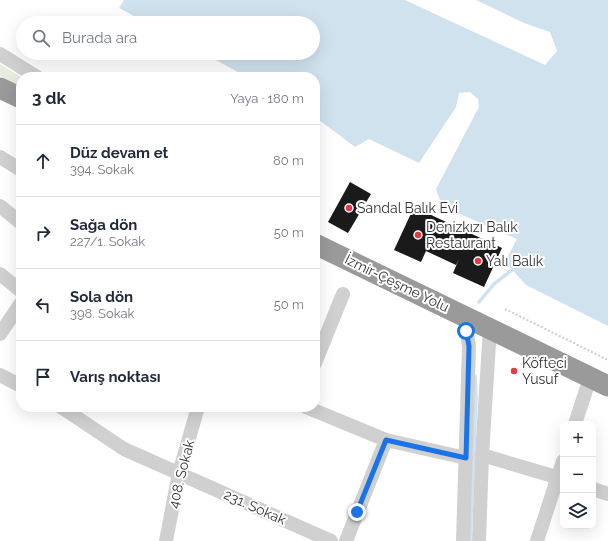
<!DOCTYPE html>
<html lang="tr">
<meta charset="utf-8">
<style>
:root{--surface:#fff;--page:#f2f2f3;--text:#1f2937;--muted:#747a83;--line:#e0e1e3}
body{margin:0;font-family:Raleway,sans-serif;background:var(--page);color:var(--text)}
.controls{position:absolute;right:12px;bottom:12px;display:grid;overflow:hidden;border-radius:8px;box-shadow:0 4px 16px #0002}
.controls button{width:36px;height:36px;display:grid;place-items:center;padding:0;border:0;border-bottom:1px solid var(--line);background:var(--surface);color:var(--text);font:20px sans-serif}
.stop{position:absolute;width:12px;height:12px;margin:-9px;border:3px solid #1a73e8;border-radius:50%;background:#fff}
.stop.end{background:#1a73e8;border-color:#fff;box-shadow:0 1px 4px #0008}
.list{margin:0;padding:0;list-style:none}
h2{display:flex;justify-content:space-between;align-items:center;height:52px;margin:0;padding:0 16px;font-size:17px}
h2 small{font-size:13px;font-weight:400;color:var(--muted)}
.list li{display:grid;grid-template-columns:26px 1fr auto;gap:12px;align-items:center;box-sizing:border-box;height:72px;padding:0 16px;border-top:1px solid var(--line)}
.list b{display:block;font-size:15px;white-space:nowrap}
.list p{margin:0;font-size:13px;white-space:nowrap;color:var(--muted)}
.list em{font-size:13px;font-style:normal;color:var(--muted)}
.icon{flex:none;width:22px;height:22px;fill:none;stroke:currentColor;stroke-width:2;stroke-linecap:round;stroke-linejoin:round}
.map{position:relative;flex:none;width:608px;height:541px;overflow:hidden}
.search{position:absolute;background:var(--surface);box-shadow:0 4px 16px #0002;left:16px;top:16px;width:304px;height:44px;display:flex;align-items:center;gap:10px;box-sizing:border-box;padding:0 14px;border-radius:22px;color:var(--muted);font-size:15px}
.panel{position:absolute;background:var(--surface);box-shadow:0 4px 16px #0002;left:16px;top:72px;width:304px;height:340px;border-radius:16px}
.map>svg:first-child{display:block}
</style>
<div class="map">
<svg width="608" height="541" viewBox="0 0 608 541">
<rect width="100%" height="100%" fill="#fff"/>
<path fill="#e6ecdf" d="M0,64L21,77V87L0,76Z"/>
<path fill="#cfe2ee" d="M124,0H405L545,65L557,51L550,32L524,23L476,0H608V326L526,285L505,262L517,239L442,206L436,189L479,107L478,99L470,92L459,93L456,107L419,163L369,139L355,147L315,117V77H247L203,53H313V23H147L119,8Z"/>
<g fill="none" stroke-linecap="round" stroke-linejoin="round">
<g stroke="#cfe2ee" stroke-width="3.5">
<path d="M479,302L494,284L512,270"/>
<path d="M470,541L476,397L475,376"/>
</g>
</g>
<g fill="#1a1a1a">
<path d="M350,182L371,194L348,233L328,222Z"/>
<path d="M414,207L502,248L484,287L453,273L459,259L456,265L426,251L421,262L394,250Z"/>
</g>
<g fill="none" stroke-linecap="round" stroke-linejoin="round">
<path stroke="#cdcdcd" stroke-width="2" stroke-dasharray="2 2" stroke-linecap="butt" d="M505,309L608,360"/>
<g stroke="#d0d0d0" stroke-width="14">
<path d="M0,54L37,77"/>
<path d="M0,157L21,170"/>
<path d="M0,206L21,223"/>
<path d="M0,274L21,291"/>
<path d="M0,334L21,303"/>
<path d="M315,363L343,294"/>
<path d="M0,375L21,386"/>
<path d="M61,407L124,449L331,541"/>
<path d="M306,407L386,440L466,458"/>
<path d="M575,424L590,378"/>
<path d="M482,455L563,479"/>
<path d="M593,489L608,494"/>
<path d="M166,541L179,473L198,407"/>
<path d="M346,541L386,440"/>
<path d="M463,541L469,346L464,316"/>
<path d="M479,541L482,455L490,328"/>
<path d="M537,541L563,461"/>
</g>
<g stroke="#9a9a9a" stroke-width="21">
<path d="M0,88L21,98"/>
<path d="M315,244L608,386"/>
</g>
</g>
<g fill="none" stroke-linecap="round" stroke-linejoin="round">
<path stroke="#1a73e8" stroke-width="5" d="M357,512L386,440L466,458L469,346L466,331"/>
</g>
<g fill="#e63946" stroke="#fff" stroke-width="1.5">
<circle cx="349" cy="208" r="4"/>
<circle cx="418" cy="235" r="4"/>
<circle cx="478" cy="261" r="4"/>
<circle cx="514" cy="371" r="4"/>
</g>
<g text-anchor="middle" stroke-width="4" stroke-linejoin="round" paint-order="stroke">
<g font-size="14" fill="#333" stroke="#fff" text-anchor="start">
<text x="357" y="213">Sandal Balık Evi</text>
<text x="426" y="232">Denizkızı Balık<tspan x="426" dy="16">Restaurant</tspan></text>
<text x="486" y="266">Yalı Balık</text>
<text x="522" y="368">Köfteci<tspan x="522" dy="16">Yusuf</tspan></text>
</g>
<g font-size="14" fill="#333" stroke="#fff">
<text transform="translate(397 283) rotate(26)" y="5">İzmir-Çeşme Yolu</text>
<text transform="translate(181 474) rotate(-76)" y="5">408. Sokak</text>
<text transform="translate(255 507) rotate(24)" y="5">231. Sokak</text>
</g>
</g>
</svg>
<div class="controls">
<button>+</button>
<button>−</button>
<button><svg class="icon" aria-label="layers" viewBox="0 0 24 24"><path d="M12 4l9 5-9 5-9-5zM3 14l9 5 9-5"/></svg></button>
</div>
<div class="stop" style="left:466px;top:331px"></div>
<div class="stop end" style="left:357px;top:512px"></div>
<div class="search"><svg class="icon" aria-label="search" viewBox="0 0 24 24"><circle cx="10" cy="10" r="6"/><path d="M15 15l6 6"/></svg>Burada ara</div>
<section class="panel">
<h2>3 dk<small>Yaya · 180 m</small></h2>
<ul class="list">
<li><svg class="icon" aria-label="ahead" viewBox="0 0 24 24"><path d="M12 20V5M6 11l6-6 6 6"/></svg><div><b>Düz devam et</b><p>394. Sokak</p></div><em>80 m</em></li>
<li><svg class="icon" aria-label="right" viewBox="0 0 24 24"><path d="M7 20v-9h11M14 6l5 5-5 5"/></svg><div><b>Sağa dön</b><p>227/1. Sokak</p></div><em>50 m</em></li>
<li><svg class="icon" aria-label="left" viewBox="0 0 24 24"><path d="M17 20v-9H6M10 6l-5 5 5 5"/></svg><div><b>Sola dön</b><p>398. Sokak</p></div><em>50 m</em></li>
<li><svg class="icon" aria-label="arrive" viewBox="0 0 24 24"><path d="M6 21V4h12l-3 4 3 4H6"/></svg><div><b>Varış noktası</b></div></li>
</ul>
</section>
</div>
